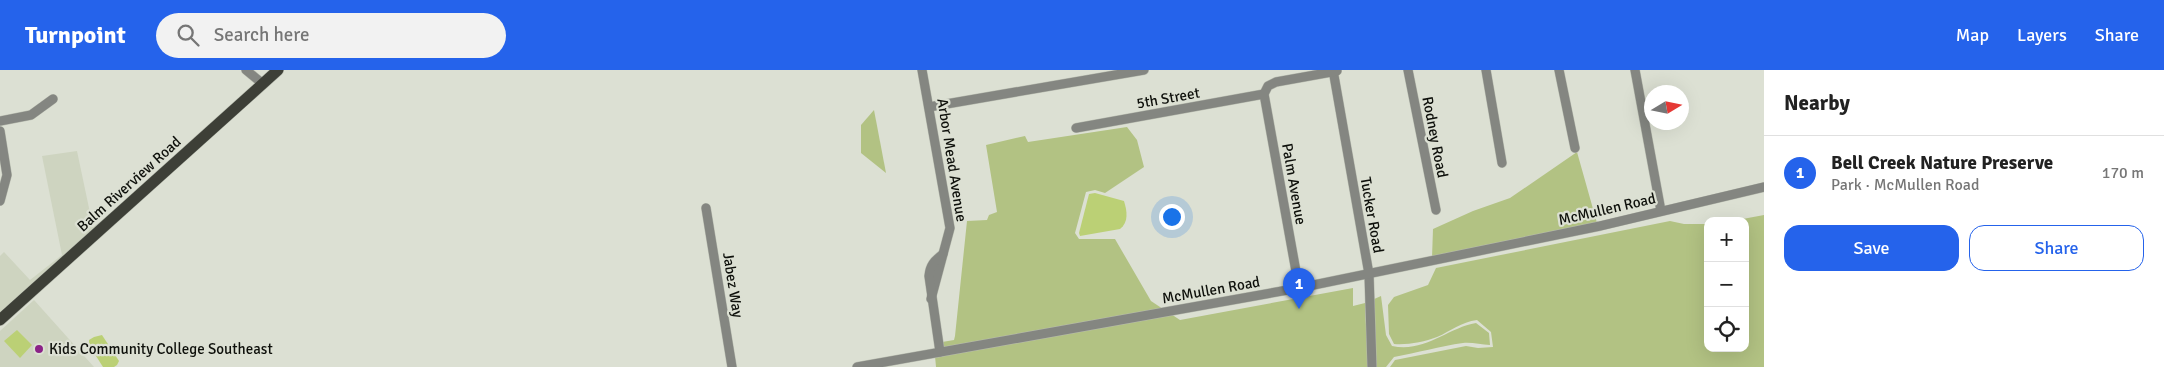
<!DOCTYPE html>
<meta charset="utf-8">
<style>
:root{--surface:#fff;--page:#f2f2f2;--text:#222;--muted:#767676;--line:#e0e0e0;--accent:#2563eb}
body{margin:0;font-family:Signika,sans-serif;background:var(--page);color:var(--text)}
.controls{position:absolute;right:15px;bottom:15px;display:grid;overflow:hidden;border-radius:10px;box-shadow:0 5px 20px #0002}
.controls button{width:45px;height:45px;display:grid;place-items:center;padding:0;border:0;border-bottom:1px solid var(--line);background:var(--surface);color:var(--text);font:25px sans-serif}
.compass{position:absolute;left:1644px;top:15px;width:45px;height:45px;border-radius:50%;background:var(--surface);box-shadow:0 5px 20px #0002;rotate:80deg}
.you{position:absolute;left:1171px;top:146px;width:18px;height:18px;margin:-12px;border:4px solid #fff;border-radius:50%;background:#1a73e8;box-shadow:0 0 0 8px #1a73e833}
.badge{display:grid;place-items:center;width:32px;height:32px;border-radius:50%;background:var(--accent);color:#fff;font-size:16px;font-weight:700}
.pin{position:absolute;translate:-50% -41px;filter:drop-shadow(0 1px 2px #0008)}
.pin::after{content:'';position:absolute;top:26px;width:18px;height:15px;background:inherit;clip-path:polygon(0 0,100% 0,50% 100%)}
.list{margin:0;padding:0;list-style:none}
h2{display:flex;justify-content:space-between;align-items:center;height:65px;margin:0;padding:0 20px;font-size:21px}
h2 small{font-size:16px;font-weight:400;color:var(--muted)}
.list li{display:grid;grid-template-columns:32px 1fr auto;gap:15px;align-items:center;box-sizing:border-box;height:75px;padding:0 20px;border-top:1px solid var(--line)}
.list b{display:block;font-size:19px;white-space:nowrap}
.list p{margin:0;font-size:16px;white-space:nowrap;color:var(--muted)}
.list em{font-size:16px;font-style:normal;color:var(--muted)}
.actions{display:flex;gap:10px;padding:15px 20px}
.actions a{flex:1;padding:11px 0;border:1px solid var(--accent);border-radius:15px;text-align:center;font-size:18px;color:var(--accent)}
.actions .main{background:var(--accent);color:#fff}
.icon{flex:none;width:28px;height:28px;fill:none;stroke:currentColor;stroke-width:2;stroke-linecap:round;stroke-linejoin:round}
.map{position:relative;flex:none;width:1764px;height:297px;overflow:hidden}
header{display:flex;align-items:center;gap:30px;box-sizing:border-box;height:70px;padding:0 25px;background:var(--accent);color:#fff}
header strong{font-size:24px}
nav{display:flex;gap:28px;margin-inline-start:auto;font-size:18px}
.search{width:350px;height:45px;background:var(--page);display:flex;align-items:center;gap:12px;box-sizing:border-box;padding:0 18px;border-radius:28px;color:var(--muted);font-size:19px}
main{display:flex}
aside{flex:1;background:var(--surface)}
.map>svg:first-child{display:block}
</style>
<header>
<strong>Turnpoint</strong>
<div class="search"><svg class="icon" aria-label="search" viewBox="0 0 24 24"><circle cx="10" cy="10" r="6"/><path d="M15 15l6 6"/></svg>Search here</div>
<nav><a>Map</a><a>Layers</a><a>Share</a></nav>
</header>
<main>
<div class="map">
<svg width="1764" height="297" viewBox="0 0 1764 297">
<rect width="100%" height="100%" fill="#dce0d3"/>
<g fill="#ced4c0">
<path d="M77,81L93,157L134,126L0,245V186L4,182L30,210L62,185L42,86Z"/>
<path d="M34,230L94,297H0V261Z"/>
</g>
<g fill="#b2c283">
<path d="M874,40L886,103L861,83V55Z"/>
<path d="M1127,57L1137,70L1144,97L1105,123L1095,120L1086,122L1075,163L1079,169H1115L1151,231L1163,239L943,278L942,272L954,270L955,266L967,151L987,150L989,145L997,142L986,75L1025,66L1028,72Z"/>
<path d="M1577,82L1597,153L1432,188L1433,159L1473,141L1510,128Z"/>
<path d="M1764,145V297H1390L1395,290L1466,276L1478,278L1493,277L1491,262L1477,250C1461,252 1451,261 1437,267C1424,272 1408,275 1394,274L1389,264L1388,235L1394,227L1428,215L1436,198L1670,151L1684,154H1708V278H1745V151H1732Z"/>
<path d="M1353,218V236L1365,233L1368,297H936L935,286L1171,244L1180,250Z"/>
<path d="M1381,226L1386,265L1392,276C1425,283 1447,258 1476,253L1489,263L1490,275C1481,275 1472,272 1463,273C1440,276 1417,283 1394,287L1386,297H1375L1372,230Z"/>
</g>
<g fill="#bbd075">
<path d="M1095,123L1124,131C1127,141 1129,152 1120,159L1080,166L1079,163L1089,124Z"/>
<path d="M17,260L32,275L20,288L4,271Z"/>
<path d="M102,265L119,291L117,295L114,297H103L89,275V270L94,267Z"/>
</g>
<g fill="none" stroke-linecap="round" stroke-linejoin="round">
<g stroke="#b7bbaf" stroke-width="10">
<g id="minor">
<path d="M246,0L263,14"/>
<path d="M922,0L950,158L931,229"/>
<path d="M1333,0L1369,204L1372,297"/>
<path d="M1408,0L1436,140"/>
<path d="M1486,0L1502,93"/>
<path d="M1559,0L1575,78"/>
<path d="M1635,0L1661,141"/>
<path d="M929,37L1144,0"/>
<path d="M0,51L31,45L53,29"/>
<path d="M1076,58L1264,24"/>
<path d="M0,61L7,105L0,131"/>
<path d="M706,138L732,297"/>
<path d="M1299,218L1264,24L1268,16L1276,12L1337,1"/>
<path d="M940,282L929,206C930,195 934,191 943,184"/>
<path d="M857,297L1299,218L1600,156L1764,117"/>
</g>
</g>
<g stroke="#b7bbaf" stroke-width="12">
<path id="major" d="M0,250L278,0"/>
</g>
<use href="#minor" stroke="#848681" stroke-width="9"/>
<use href="#major" stroke="#3d3f37" stroke-width="11"/>
</g>
<circle fill="#8b2287" stroke="#dce0d3" stroke-width="2" cx="39" cy="279" r="5"/>
<g text-anchor="middle" stroke-width="4.5" stroke-linejoin="round" paint-order="stroke">
<g font-size="15" fill="#0e100b" stroke="#dce0d3">
<text transform="translate(1168 28) rotate(-10)" y="5">5th Street</text>
<text transform="translate(1435 67) rotate(79)" y="5">Rodney Road</text>
<text transform="translate(952 90) rotate(81)" y="5">Arbor Mead Avenue</text>
<text transform="translate(129 114) rotate(-42)" y="5">Balm Riverview Road</text>
<text transform="translate(1294 114) rotate(80)" y="5">Palm Avenue</text>
<text transform="translate(1607 139) rotate(-13)" y="5">McMullen Road</text>
<text transform="translate(1372 145) rotate(80)" y="5">Tucker Road</text>
<text transform="translate(733 215) rotate(81)" y="5">Jabez Way</text>
<text transform="translate(1211 220) rotate(-10)" y="5">McMullen Road</text>
</g>
<g font-size="15" fill="#0e100b" stroke="#dce0d3" text-anchor="start">
<text x="49" y="284">Kids Community College Southeast</text>
</g>
</g>
</svg>
<div class="controls">
<button>+</button>
<button>−</button>
<button><svg class="icon" aria-label="locate" viewBox="0 0 24 24"><circle cx="12" cy="12" r="6"/><path d="M12 2v4M12 18v4M2 12h4M18 12h4"/></svg></button>
</div>
<svg class="compass" viewBox="-18 -18 36 36"><path d="M0-13l5 13h-10z" fill="#e53935"/><path d="M0 13l5-13h-10z" fill="#767676"/></svg>
<div class="you"></div>
<div class="pin badge" style="left:1299px;top:239px">1</div>
</div>
<aside>
<h2>Nearby<small></small></h2>
<ul class="list">
<li><span class="badge">1</span><div><b>Bell Creek Nature Preserve</b><p>Park · McMullen Road</p></div><em>170 m</em></li>
</ul>
<div class="actions"><a class="main">Save</a><a>Share</a></div>
</aside>
</main>
